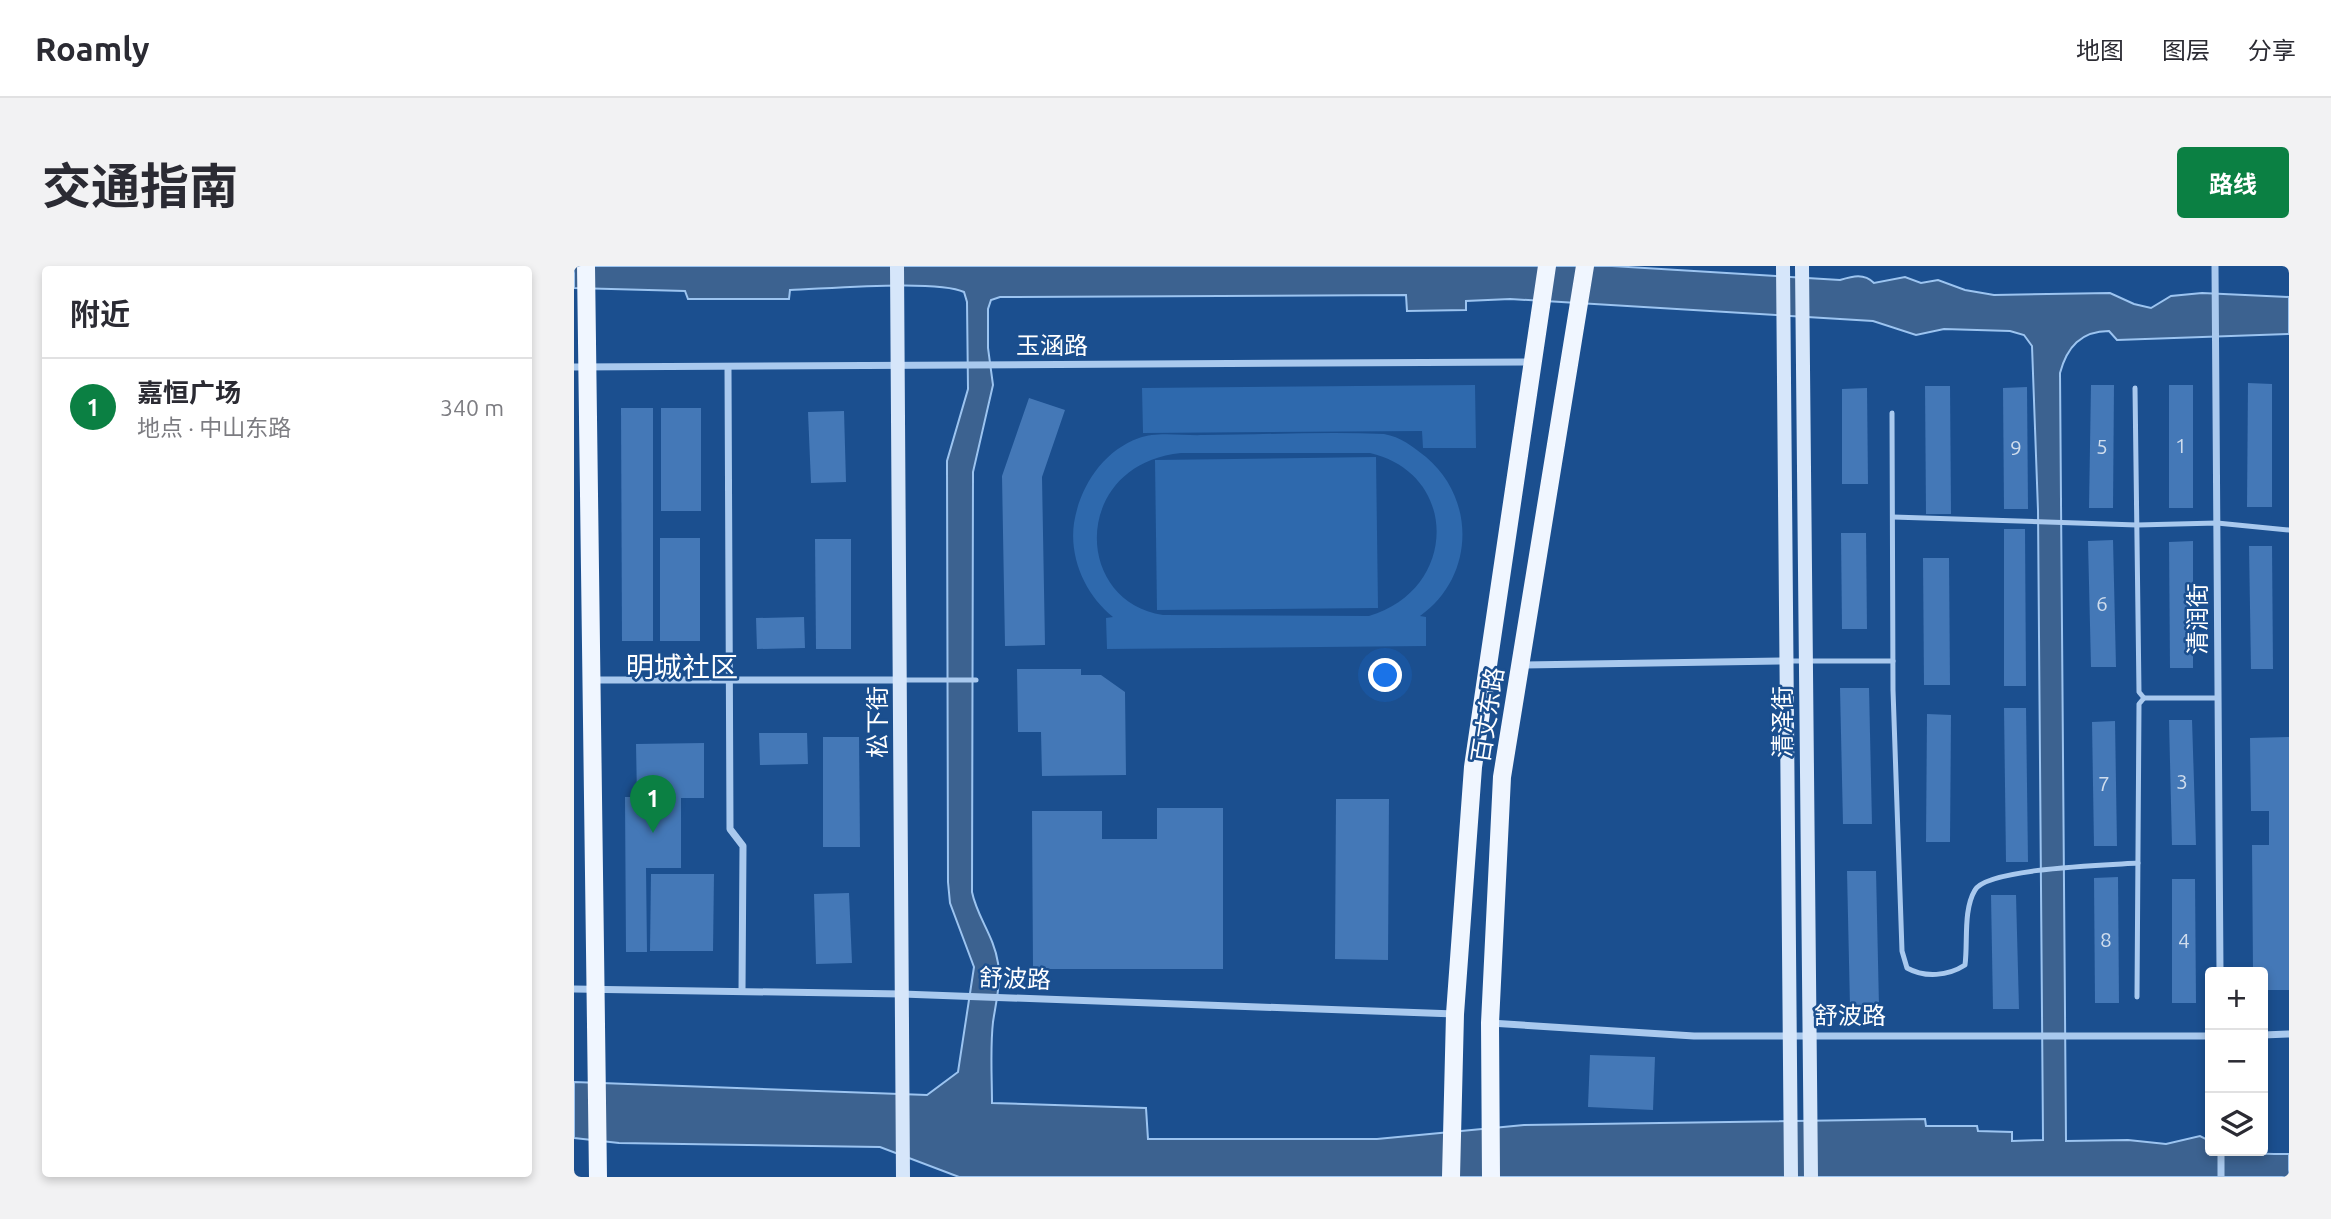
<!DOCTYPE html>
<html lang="zh">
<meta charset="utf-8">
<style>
:root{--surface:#fff;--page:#f2f2f3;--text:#2b2b33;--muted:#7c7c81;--line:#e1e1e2;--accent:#0b8043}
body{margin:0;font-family:Ubuntu,"Noto Sans SC",sans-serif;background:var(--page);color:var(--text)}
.controls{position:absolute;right:21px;bottom:21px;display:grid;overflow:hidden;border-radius:7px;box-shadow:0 4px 10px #0003}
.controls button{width:63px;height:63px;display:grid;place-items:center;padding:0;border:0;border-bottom:2px solid var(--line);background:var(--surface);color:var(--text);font:35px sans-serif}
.you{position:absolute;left:812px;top:410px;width:24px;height:24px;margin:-18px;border:5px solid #fff;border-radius:50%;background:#1a73e8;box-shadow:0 0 0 10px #1a73e833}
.badge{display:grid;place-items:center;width:46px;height:46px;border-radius:50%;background:var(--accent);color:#fff;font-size:23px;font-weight:700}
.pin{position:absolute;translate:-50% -58px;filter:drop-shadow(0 2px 4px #0008)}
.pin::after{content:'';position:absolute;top:37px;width:24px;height:21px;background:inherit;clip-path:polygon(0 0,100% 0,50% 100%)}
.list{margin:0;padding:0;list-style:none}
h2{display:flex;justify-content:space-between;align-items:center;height:91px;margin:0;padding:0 28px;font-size:30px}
h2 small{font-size:23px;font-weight:400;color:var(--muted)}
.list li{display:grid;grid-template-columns:46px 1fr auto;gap:21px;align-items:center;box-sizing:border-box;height:98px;padding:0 28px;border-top:2px solid var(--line)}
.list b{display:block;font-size:26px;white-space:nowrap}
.list p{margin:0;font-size:23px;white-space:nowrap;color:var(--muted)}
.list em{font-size:23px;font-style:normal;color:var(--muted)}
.icon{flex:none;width:38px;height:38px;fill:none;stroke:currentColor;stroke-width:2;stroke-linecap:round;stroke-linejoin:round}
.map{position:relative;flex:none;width:1715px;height:911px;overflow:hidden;border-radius:7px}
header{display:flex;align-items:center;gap:42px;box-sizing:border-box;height:98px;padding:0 35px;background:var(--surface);border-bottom:2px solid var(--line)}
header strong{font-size:33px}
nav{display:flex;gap:38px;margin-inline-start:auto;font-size:24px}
.intro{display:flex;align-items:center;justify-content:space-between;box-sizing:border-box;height:168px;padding:0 42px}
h1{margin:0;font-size:49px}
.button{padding:18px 32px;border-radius:7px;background:var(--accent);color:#fff;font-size:24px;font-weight:700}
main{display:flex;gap:42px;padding:0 42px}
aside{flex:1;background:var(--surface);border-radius:7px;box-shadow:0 4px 10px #0003}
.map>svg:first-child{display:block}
</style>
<header>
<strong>Roamly</strong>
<nav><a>地图</a><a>图层</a><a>分享</a></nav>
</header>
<div class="intro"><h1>交通指南</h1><a class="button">路线</a></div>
<main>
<aside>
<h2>附近<small></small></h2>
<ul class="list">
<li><span class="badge">1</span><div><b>嘉恒广场</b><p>地点 · 中山东路</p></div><em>340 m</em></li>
</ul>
</aside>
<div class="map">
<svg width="1715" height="911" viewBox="0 0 1715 911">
<rect width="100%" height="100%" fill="#1b4f8f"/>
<g fill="#2e69ad" fill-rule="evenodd">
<path d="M901,119L902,182H849L848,165L569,167L568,122Z"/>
<path d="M810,168C827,171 838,180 852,191C903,234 900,312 846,350L852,351V380L533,383L532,352L539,351C512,329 495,293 500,257C506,220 529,185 565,172C583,165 610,170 629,169C689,169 750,165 810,168ZM607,187H796C886,208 884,324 795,350L589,349C498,335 498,198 607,187Z"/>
<path d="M802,191L804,342L583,344L581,194Z"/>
</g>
<path fill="#3c6290" stroke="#9cc4f0" stroke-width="2" fill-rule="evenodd" d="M0,0H1038L1266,14C1279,10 1290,7 1300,17L1331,11L1347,17L1364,14L1391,24L1420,29L1536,27L1560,38L1577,42L1597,30L1628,27L1715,31V68L1543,74L1535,65C1507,65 1493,81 1486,107L1492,875L1554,874L1592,878L1626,870L1636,875V885C1663,885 1688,889 1715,888V911H385L306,881L45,877L0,872V816L353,829L384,806L400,701L376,637L374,616L373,195L394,123L393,36L390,26C364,13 250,23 216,24L215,33H114L111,25L0,22ZM832,29L833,45L892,44V35L936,33L1299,55L1342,69L1370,63L1436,65L1450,69L1458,80L1464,244L1469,874L1438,875V866L1404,865L1403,860H1352L1351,853L950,859L803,873H574L572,842L418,837C418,811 416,782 419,756C422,736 427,717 424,697C420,670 403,651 398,626L399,206L419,119L414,82V43L417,34L426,31Z"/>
<g fill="#4478b7">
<path d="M1674,117L1698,118V241H1673Z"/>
<path d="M1517,119H1540L1539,242H1515Z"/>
<rect x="1595" y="119" width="24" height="123"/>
<path d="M1351,120H1376L1377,248H1352Z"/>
<path d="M1453,121L1454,243H1430L1429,122Z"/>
<path d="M1293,122L1294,218H1268V123Z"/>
<path d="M455,132L491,144L468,211L471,379L431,380L428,210Z"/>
<path d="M47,142H79V375H48Z"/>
<rect x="87" y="142" width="40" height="103"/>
<path d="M270,145L272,216L237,217L234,146Z"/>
<path d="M1430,263H1451L1452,420H1430Z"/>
<path d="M1267,267H1292L1293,363H1268Z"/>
<rect x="86" y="272" width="40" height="103"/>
<path d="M241,273H277V383H242Z"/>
<path d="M1539,274L1542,401H1517L1514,275Z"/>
<path d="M1619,275V402H1596L1595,276Z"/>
<path d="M1675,280H1698L1699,403H1677Z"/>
<path d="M1349,292H1375L1376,419H1350Z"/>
<path d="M230,351L231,382L183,383L182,352Z"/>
<path d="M443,403H507V409H527L551,426L552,509L468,510L467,466H444Z"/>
<path d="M1266,422H1295L1298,558H1269Z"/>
<path d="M1430,442H1452L1454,596H1432Z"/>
<path d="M1353,448L1377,449L1376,576H1352Z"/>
<path d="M1595,454H1618L1622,579H1598Z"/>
<path d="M1541,455L1543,580H1520L1518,456Z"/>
<path d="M185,467H233L234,498L186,499Z"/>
<path d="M249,471H285L286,581H249Z"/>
<path d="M1715,471V724H1689V706H1679L1678,579H1695V545H1677L1676,472Z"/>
<path d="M130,477V532H107V602H72L73,686H52L51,531H63L62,478Z"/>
<path d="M762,533H815L814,694L761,693Z"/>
<path d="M583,542H649V703H459L458,545H528V573H583Z"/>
<path d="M1273,605H1302L1305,741H1276Z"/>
<path d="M77,608H140L139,685H76Z"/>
<path d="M1544,611L1545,737H1521L1520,612Z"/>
<path d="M1598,613H1621L1622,737H1598Z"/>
<path d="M275,627L278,697L242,698L240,628Z"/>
<path d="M1417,629H1442L1445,743H1419Z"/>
<path d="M1016,789L1081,791L1079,844L1014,841Z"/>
</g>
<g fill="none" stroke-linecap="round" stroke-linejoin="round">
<g stroke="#a9c9ee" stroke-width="5">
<path d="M1561,122L1565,426L1570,432"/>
<path d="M1318,147L1319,424L1328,685L1333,702C1351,712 1374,710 1391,699C1394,676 1389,644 1401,624C1413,602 1535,599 1564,597"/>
<path d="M1319,251L1563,259L1643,257L1715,264"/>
<path d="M1214,395H1319"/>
<path d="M326,414H402"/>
<path d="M1563,731L1565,438L1570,432H1644"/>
</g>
<g stroke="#a9c9ee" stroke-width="7">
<path d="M1641,0L1646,706"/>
<path d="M0,101L956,96"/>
<path d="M154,102L156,563L169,580L168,725"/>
<path d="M947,399L1212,395"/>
<path d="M18,414H326"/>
<path d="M0,723L328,728L881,748"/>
<path d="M916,757L1120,770H1636"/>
<path d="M1689,769L1715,768"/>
<path d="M1647,885V911"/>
</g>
<g stroke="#d6e6fa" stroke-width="14">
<path d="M323,0L329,911"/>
<path d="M1209,0L1217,911"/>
<path d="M1228,0L1237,911"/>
</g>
<g stroke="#f0f6ff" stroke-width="18">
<path d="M12,0L24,911"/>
<path d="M877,911L881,748L899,501L973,0"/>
<path d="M917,911L916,757L928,511L1011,0"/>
</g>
</g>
<g text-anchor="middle" stroke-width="5" stroke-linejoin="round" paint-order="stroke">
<g font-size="21" fill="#d0dded">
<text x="1607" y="187">1</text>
<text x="1528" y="188">5</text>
<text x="1442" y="189">9</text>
<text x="1528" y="345">6</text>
<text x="1608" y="523">3</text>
<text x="1530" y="525">7</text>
<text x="1532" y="681">8</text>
<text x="1610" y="682">4</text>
</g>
<g font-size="24" fill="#fff" stroke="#1b4f8f">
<text x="478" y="88">玉涵路</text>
<text transform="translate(1624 353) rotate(-90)" y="8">清润街</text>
<text transform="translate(914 449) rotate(-81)" y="8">百丈东路</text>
<text transform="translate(304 456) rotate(-90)" y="8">松下街</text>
<text transform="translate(1209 456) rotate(-90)" y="8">清泽街</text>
<text transform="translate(441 713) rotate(2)" y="8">舒波路</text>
<text x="1276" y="758">舒波路</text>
</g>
<g font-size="28" fill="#fff" stroke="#1b4f8f">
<text x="108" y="411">明城社区</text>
</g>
</g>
</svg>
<div class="controls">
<button>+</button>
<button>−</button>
<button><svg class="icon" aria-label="layers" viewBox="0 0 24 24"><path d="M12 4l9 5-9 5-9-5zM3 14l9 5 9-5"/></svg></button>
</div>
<div class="you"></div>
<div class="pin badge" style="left:79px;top:567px">1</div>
</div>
</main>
